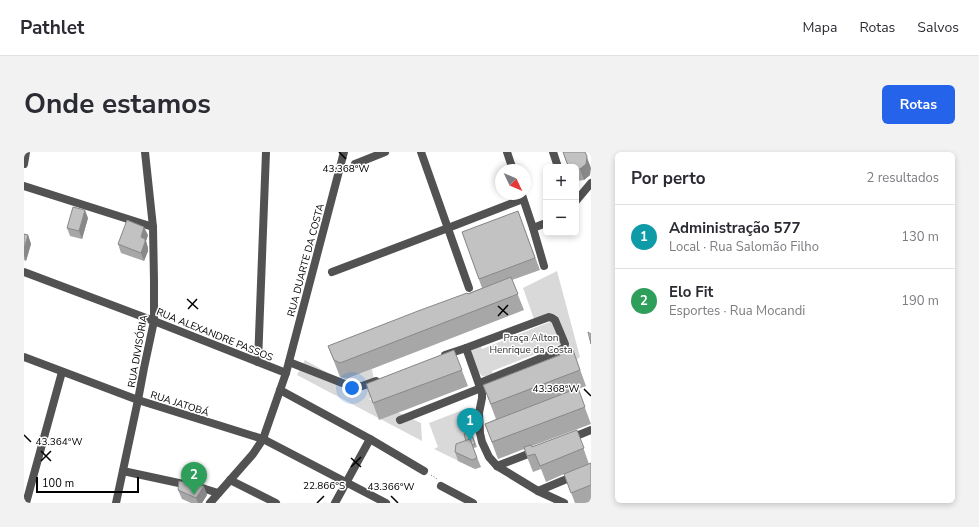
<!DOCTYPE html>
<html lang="pt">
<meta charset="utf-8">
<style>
:root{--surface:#fff;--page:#f2f2f3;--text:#2b2b33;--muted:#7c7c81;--line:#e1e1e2;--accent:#2563eb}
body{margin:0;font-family:"Nunito Sans",sans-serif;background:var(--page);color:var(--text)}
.controls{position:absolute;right:12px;top:12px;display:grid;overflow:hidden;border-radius:6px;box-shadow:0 2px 6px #0003}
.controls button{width:36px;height:36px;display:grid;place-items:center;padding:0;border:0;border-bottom:1px solid var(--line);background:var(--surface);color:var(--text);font:20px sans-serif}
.compass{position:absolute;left:471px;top:12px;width:36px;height:36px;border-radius:50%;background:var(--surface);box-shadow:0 2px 6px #0003;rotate:134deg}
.scale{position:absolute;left:12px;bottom:10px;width:103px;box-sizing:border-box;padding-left:4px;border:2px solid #000;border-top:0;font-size:11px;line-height:14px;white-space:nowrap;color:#000;-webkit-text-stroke:3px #fff;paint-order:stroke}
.you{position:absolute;left:328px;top:236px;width:14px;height:14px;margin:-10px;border:3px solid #fff;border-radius:50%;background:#1a73e8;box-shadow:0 0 0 6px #1a73e833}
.badge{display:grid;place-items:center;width:26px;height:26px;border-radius:50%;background:var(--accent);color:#fff;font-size:13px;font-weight:700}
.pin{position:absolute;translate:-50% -33px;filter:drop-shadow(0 1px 2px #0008)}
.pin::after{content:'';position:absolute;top:21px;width:14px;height:12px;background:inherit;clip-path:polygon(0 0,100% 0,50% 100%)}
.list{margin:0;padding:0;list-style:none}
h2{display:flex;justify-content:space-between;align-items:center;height:52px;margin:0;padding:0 16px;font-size:17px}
h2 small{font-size:13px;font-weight:400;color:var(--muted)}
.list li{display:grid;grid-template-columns:26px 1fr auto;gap:12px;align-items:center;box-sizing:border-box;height:64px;padding:0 16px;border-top:1px solid var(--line)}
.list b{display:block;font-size:15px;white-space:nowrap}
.list p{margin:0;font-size:13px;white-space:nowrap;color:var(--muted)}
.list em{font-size:13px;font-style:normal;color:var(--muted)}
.map{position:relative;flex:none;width:567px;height:351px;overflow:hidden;border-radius:6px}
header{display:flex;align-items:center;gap:24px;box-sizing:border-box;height:56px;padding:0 20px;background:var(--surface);border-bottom:1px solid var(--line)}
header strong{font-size:19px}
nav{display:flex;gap:22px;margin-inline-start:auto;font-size:14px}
.intro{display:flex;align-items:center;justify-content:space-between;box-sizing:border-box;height:96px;padding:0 24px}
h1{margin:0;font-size:28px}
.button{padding:10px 18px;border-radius:6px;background:var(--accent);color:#fff;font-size:14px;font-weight:700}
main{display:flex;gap:24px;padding:0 24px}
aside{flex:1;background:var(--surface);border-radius:6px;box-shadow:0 2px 6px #0003}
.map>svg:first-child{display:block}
</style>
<header>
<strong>Pathlet</strong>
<nav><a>Mapa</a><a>Rotas</a><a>Salvos</a></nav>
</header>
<div class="intro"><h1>Onde estamos</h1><a class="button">Rotas</a></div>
<main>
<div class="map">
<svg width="567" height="351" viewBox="0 0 567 351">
<rect width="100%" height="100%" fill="#fff"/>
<g fill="#d9d9d9">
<path d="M533,119L556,205L547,212H521L525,204L542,198L531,168L511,170L499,136Z"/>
<path d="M528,169L537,192L468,219L469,223L463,225L458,224L454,220L447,199L450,195L456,193L458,197Z"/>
<path d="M281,208L318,229L348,217L352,239L345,247L397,271L398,289L273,223Z"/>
<path d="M439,258L453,295L449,296L457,315L451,317L410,297L414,295L405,271Z"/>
</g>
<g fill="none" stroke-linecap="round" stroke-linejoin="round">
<path stroke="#747474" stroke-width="1" stroke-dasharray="1 2" stroke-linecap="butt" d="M407,323L412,326L413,328"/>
<g stroke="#525252" stroke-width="8">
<path d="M397,0L445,136"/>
<path d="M483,0L489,18"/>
<path d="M529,0L534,15"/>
<path d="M0,12L2,0"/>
<path d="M331,12L361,0"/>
<path d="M0,34L129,75"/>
<path d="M498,43L509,76L520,114"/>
<path d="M552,49L567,31"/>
<path d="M509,76L522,71"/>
<path d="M0,120L130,169L262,221"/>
<path d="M308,120L424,76L499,47"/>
<path d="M442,196L525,165L528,166L531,168L541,192C541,196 537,197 534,199L456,231"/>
<path d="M421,203L442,196L458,241V246L455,261L456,281L458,290L465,305L473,314L514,339L540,351"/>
<path d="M0,205L114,248L239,287L362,351"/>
<path d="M234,210L242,0"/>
<path d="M265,210L326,234H338L352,229"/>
<path d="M256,238L346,287L400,319"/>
<path d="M376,268L457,236"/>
<path d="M545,287L567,278"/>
<path d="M473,314L512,299"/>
<path d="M99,319L178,336L194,341"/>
<path d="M206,328L252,351"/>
<path d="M417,334L449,351"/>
<path d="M514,339L567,317"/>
<path d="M2,351L38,220"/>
<path d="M92,351L114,248L120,216L130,169V129L129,75L121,0"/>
<path d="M186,351L229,302L239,287L262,221L320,0"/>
<path d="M311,351L346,287"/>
</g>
</g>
<g fill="#a7a7a7">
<path d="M539,0L566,23L560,28L553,29L552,28V15H544Z"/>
<path d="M494,59L516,118L488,128L500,158L322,227L316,225L304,194L458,136L438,80Z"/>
<path d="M64,66L58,87L46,84L43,76Z"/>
<path d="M0,82L4,83L7,92L2,109L0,108Z"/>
<path d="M124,83L122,89L124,96V99L120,109L97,101L94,92Z"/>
<path d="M430,198L444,234L355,268L342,232Z"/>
<path d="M549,198L562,234L554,237L567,272L508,294V295L553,278L565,312L567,311V351H551L540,322L522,330L517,317L509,320L500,297L474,307L461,272L472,267L459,233Z"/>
<path d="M447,280L453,295L449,296L457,315L451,317L434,309L431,300L442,289Z"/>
<path d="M154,338L183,343L178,351H167L158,347Z"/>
</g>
<g fill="#888">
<path d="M561,0L567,16L566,23L560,28L556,17Z"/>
<path d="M61,58L64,66L58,87L55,79Z"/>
<path d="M120,75L124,83L122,89L124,96V99L120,109L117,101V85Z"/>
<path d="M4,83L7,92L2,109L0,103V97Z"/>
<path d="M180,334L183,343L178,351H174L172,346Z"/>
</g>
<g fill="#c2c2c2" stroke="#888">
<path d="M539,0H561L563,4L562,12L556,17H552V15H546L543,11Z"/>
<path d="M49,55L61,58L55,79L43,76Z"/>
<path d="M494,59L511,106L455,127L438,80Z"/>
<path d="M103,68L120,75L117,85L121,87V90L117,101L94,92Z"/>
<path d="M0,82L4,83L0,97Z"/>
<path d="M487,125L494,142L316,211L310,208L304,194L394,159L443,141L444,142Z"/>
<path d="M564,180L567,182V192Z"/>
<path d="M430,198L438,218L349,251L342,232Z"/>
<path d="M549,198L556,218L467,252L459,233Z"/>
<path d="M554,236L561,255L468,290L461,272Z"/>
<path d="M553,278L560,296L516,314L511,302L503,304L500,295L507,293L508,295Z"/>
<path d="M447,280L451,292L448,293L446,287L442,289L440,282Z"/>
<path d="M446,287L453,306L448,308L431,300L432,292Z"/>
<path d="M567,311V333L547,341L540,322Z"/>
<path d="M155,329L180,334L172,346L154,338Z"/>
</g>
<path fill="none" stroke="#000" stroke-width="1.5" d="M315,0L322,7M163,147L174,157M474,154L484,163M164,157L173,147M474,164L484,153M560,237L567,244M0,283L7,290M17,299L27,309M327,306L337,315M17,309L27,299M327,315L337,305M367,344L374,351M293,351L300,344"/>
<g text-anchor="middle" stroke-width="3" stroke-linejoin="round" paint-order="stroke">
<g font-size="10" fill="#000" stroke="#fff">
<text transform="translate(281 108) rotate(-75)" y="4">RUA DUARTE DA COSTA</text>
<text transform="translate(191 182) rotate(22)" y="4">RUA ALEXANDRE PASSOS</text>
<text transform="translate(113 199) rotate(-80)" y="4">RUA DIVISÓRIA</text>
<text transform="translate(156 251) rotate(18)" y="4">RUA JATOBÁ</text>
</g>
<g font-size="10" fill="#303030" stroke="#fff">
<text x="507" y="189">Praça Aílton<tspan x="507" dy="12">Henrique da Costa</tspan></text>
</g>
</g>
<g font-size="10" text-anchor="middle" fill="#000" stroke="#fff" stroke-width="3" stroke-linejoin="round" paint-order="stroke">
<text x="322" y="20">43.368°W</text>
<text x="532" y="240">43.368°W</text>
<text x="35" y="293">43.364°W</text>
<text x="300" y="337">22.866°S</text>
<text x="367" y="338">43.366°W</text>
</g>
</svg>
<div class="controls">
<button>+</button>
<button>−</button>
</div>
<svg class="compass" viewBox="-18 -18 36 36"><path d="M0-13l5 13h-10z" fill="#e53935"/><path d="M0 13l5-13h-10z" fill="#7c7c81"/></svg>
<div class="scale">100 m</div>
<div class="you"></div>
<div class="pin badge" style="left:446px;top:289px;background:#0f9aa8">1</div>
<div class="pin badge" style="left:170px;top:343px;background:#2e9e5b">2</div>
</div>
<aside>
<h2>Por perto<small>2 resultados</small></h2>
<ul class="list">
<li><span class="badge" style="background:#0f9aa8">1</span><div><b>Administração 577</b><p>Local · Rua Salomão Filho</p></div><em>130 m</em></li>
<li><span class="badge" style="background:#2e9e5b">2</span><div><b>Elo Fit</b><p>Esportes · Rua Mocandi</p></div><em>190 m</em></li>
</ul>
</aside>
</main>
